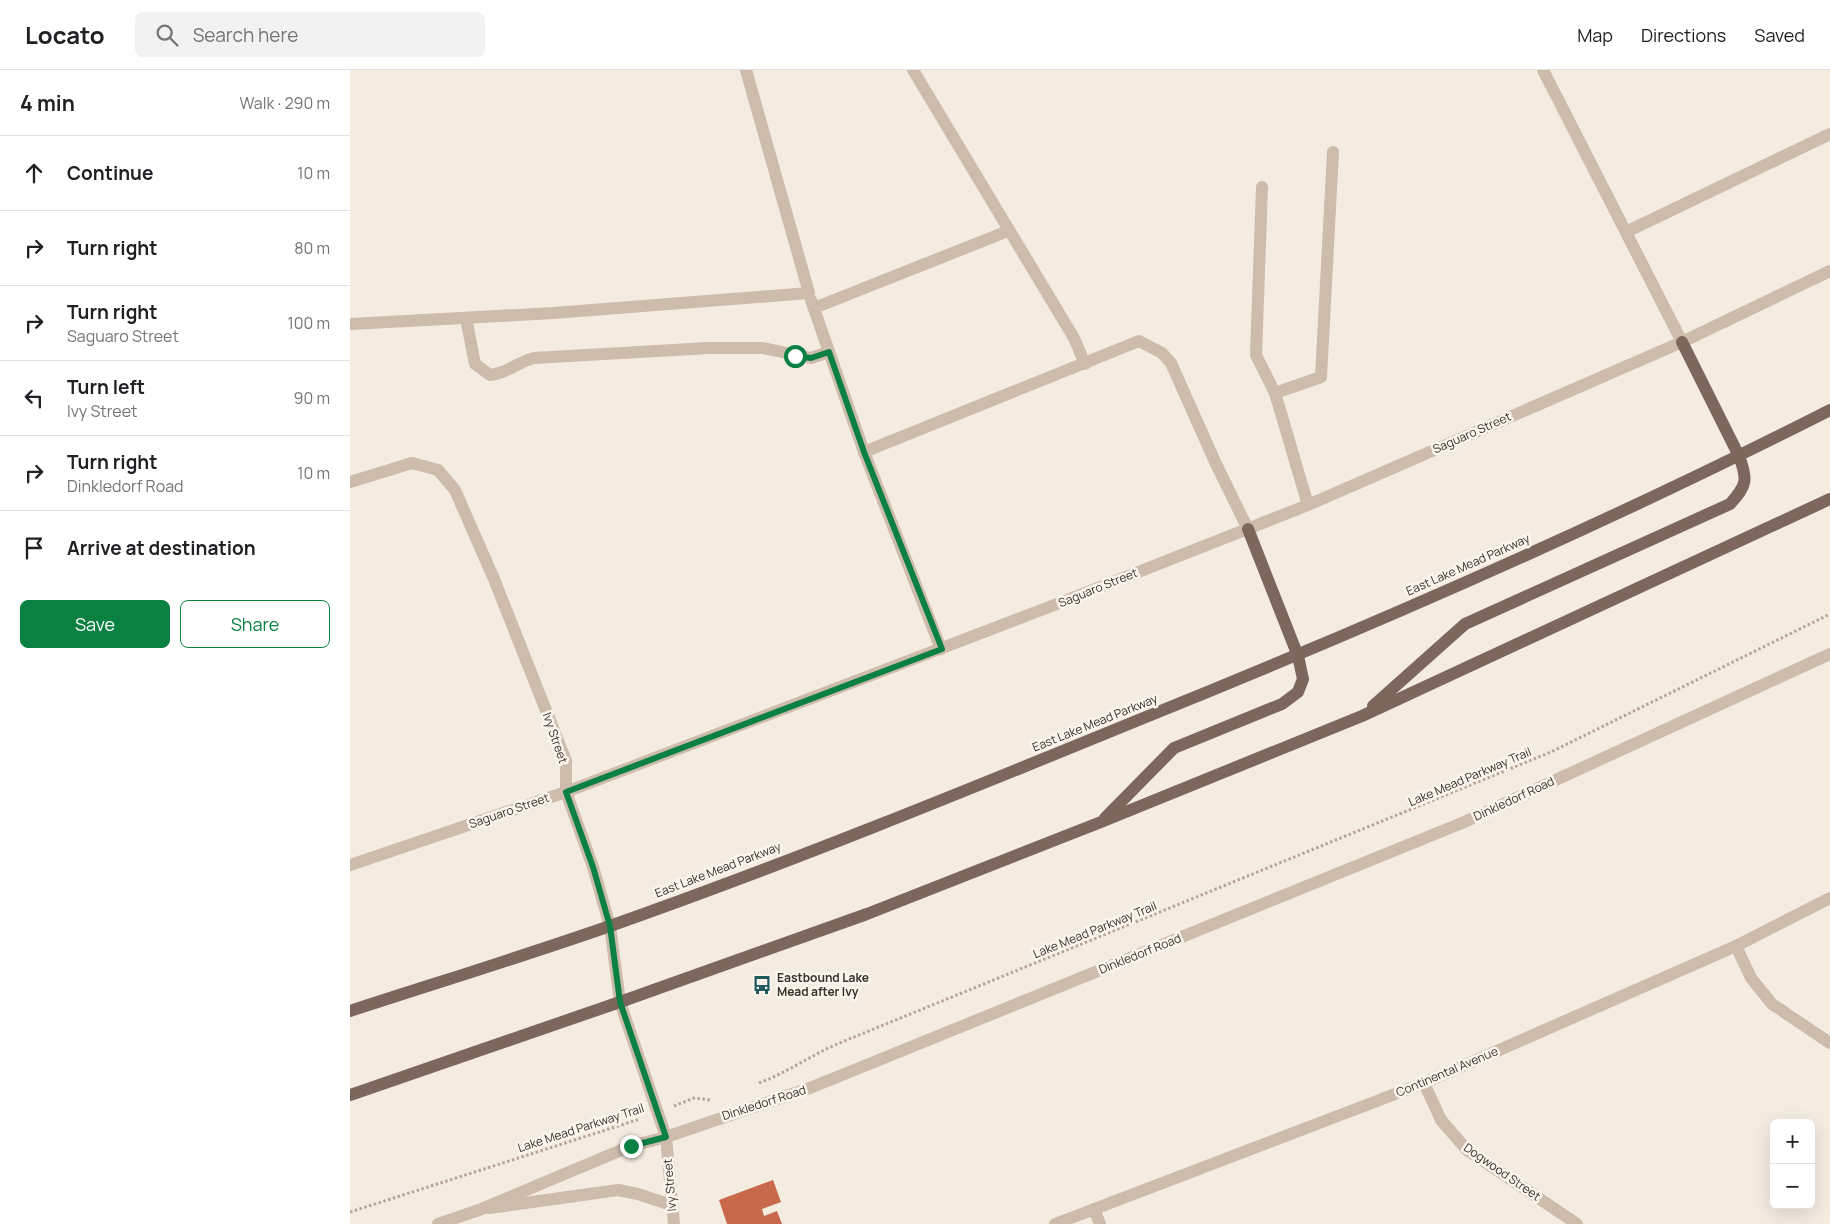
<!DOCTYPE html>
<meta charset="utf-8">
<style>
:root{--surface:#fff;--page:#f2f2f2;--text:#202124;--muted:#757577;--line:#e0e0e0;--accent:#0b8043}
body{margin:0;font-family:Manrope,sans-serif;background:var(--page);color:var(--text)}
.controls{position:absolute;right:15px;bottom:15px;display:grid;overflow:hidden;border-radius:8px;box-shadow:0 5px 20px #0002}
.controls button{width:45px;height:45px;display:grid;place-items:center;padding:0;border:0;border-bottom:1px solid var(--line);background:var(--surface);color:var(--text);font:25px sans-serif}
.stop{position:absolute;width:15px;height:15px;margin:-11px;border:4px solid #0b8043;border-radius:50%;background:#fff}
.stop.end{background:#0b8043;border-color:#fff;box-shadow:0 1px 5px #0008}
.list{margin:0;padding:0;list-style:none}
h2{display:flex;justify-content:space-between;align-items:center;height:65px;margin:0;padding:0 20px;font-size:21px}
h2 small{font-size:16px;font-weight:400;color:var(--muted)}
.list li{display:grid;grid-template-columns:32px 1fr auto;gap:15px;align-items:center;box-sizing:border-box;height:75px;padding:0 20px;border-top:1px solid var(--line)}
.list b{display:block;font-size:19px;white-space:nowrap}
.list p{margin:0;font-size:16px;white-space:nowrap;color:var(--muted)}
.list em{font-size:16px;font-style:normal;color:var(--muted)}
.actions{display:flex;gap:10px;padding:15px 20px}
.actions a{flex:1;padding:11px 0;border:1px solid var(--accent);border-radius:8px;text-align:center;font-size:18px;color:var(--accent)}
.actions .main{background:var(--accent);color:#fff}
.icon{flex:none;width:28px;height:28px;fill:none;stroke:currentColor;stroke-width:2;stroke-linecap:round;stroke-linejoin:round}
.map{position:relative;flex:none;width:1480px;height:1154px;overflow:hidden}
header{display:flex;align-items:center;gap:30px;box-sizing:border-box;height:70px;padding:0 25px;background:var(--surface);border-bottom:1px solid var(--line)}
header strong{font-size:24px}
nav{display:flex;gap:28px;margin-inline-start:auto;font-size:18px}
.search{width:350px;height:45px;background:var(--page);display:flex;align-items:center;gap:12px;box-sizing:border-box;padding:0 18px;border-radius:8px;color:var(--muted);font-size:19px}
main{display:flex}
aside{flex:1;background:var(--surface)}
.map>svg:first-child{display:block}
</style>
<header>
<strong>Locato</strong>
<div class="search"><svg class="icon" aria-label="search" viewBox="0 0 24 24"><circle cx="10" cy="10" r="6"/><path d="M15 15l6 6"/></svg>Search here</div>
<nav><a>Map</a><a>Directions</a><a>Saved</a></nav>
</header>
<main>
<aside>
<h2>4 min<small>Walk · 290 m</small></h2>
<ul class="list">
<li><svg class="icon" aria-label="ahead" viewBox="0 0 24 24"><path d="M12 20V5M6 11l6-6 6 6"/></svg><div><b>Continue</b></div><em>10 m</em></li>
<li><svg class="icon" aria-label="right" viewBox="0 0 24 24"><path d="M7 20v-9h11M14 6l5 5-5 5"/></svg><div><b>Turn right</b></div><em>80 m</em></li>
<li><svg class="icon" aria-label="right" viewBox="0 0 24 24"><path d="M7 20v-9h11M14 6l5 5-5 5"/></svg><div><b>Turn right</b><p>Saguaro Street</p></div><em>100 m</em></li>
<li><svg class="icon" aria-label="left" viewBox="0 0 24 24"><path d="M17 20v-9H6M10 6l-5 5 5 5"/></svg><div><b>Turn left</b><p>Ivy Street</p></div><em>90 m</em></li>
<li><svg class="icon" aria-label="right" viewBox="0 0 24 24"><path d="M7 20v-9h11M14 6l5 5-5 5"/></svg><div><b>Turn right</b><p>Dinkledorf Road</p></div><em>10 m</em></li>
<li><svg class="icon" aria-label="arrive" viewBox="0 0 24 24"><path d="M6 21V4h12l-3 4 3 4H6"/></svg><div><b>Arrive at destination</b></div></li>
</ul>
<div class="actions"><a class="main">Save</a><a>Share</a></div>
</aside>
<div class="map">
<svg width="1480" height="1154" viewBox="0 0 1480 1154">
<rect width="100%" height="100%" fill="#f4ebe1"/>
<path fill="#c8694b" d="M423,1110L431,1132L412,1139L414,1146L427,1141L432,1154H377L369,1130Z"/>
<g fill="none" stroke-linecap="round" stroke-linejoin="round">
<g stroke="#b9a596" stroke-width="3" stroke-dasharray="2.5 2.5" stroke-linecap="butt">
<path d="M409,1013C436,1003 460,986 487,974L1201,682L1480,544"/>
<path d="M324,1036L344,1028L360,1030"/>
<path d="M0,1142L290,1049"/>
</g>
<g stroke="#cdbbac" stroke-width="12">
<path d="M563,0L724,268L735,294"/>
<path d="M1193,0L1332,272"/>
<path d="M912,117L906,285L925,323L958,435"/>
<path d="M1276,162L1480,64"/>
<path d="M461,230L514,382"/>
<path d="M464,238L658,161"/>
<path d="M116,248L125,294L140,305C158,303 168,292 184,288L359,278H413L461,288L479,282"/>
<path d="M0,254L204,243L459,223L396,0"/>
<path d="M925,323L971,307L983,82"/>
<path d="M0,412L62,393L88,400"/>
<path d="M591,579L514,382L789,271L812,283L821,293L866,394L898,459"/>
<path d="M139,1138L268,1120L288,1124L321,1135"/>
</g>
<g stroke="#cdbbac" stroke-width="12">
<path d="M88,400L105,420L144,509L216,691V722L243,797L260,856L270,932L316,1067L324,1154"/>
<path d="M0,795L216,722L707,534L958,435L1332,272L1480,201"/>
<path d="M1386,876L1401,908L1422,934L1480,973"/>
<path d="M1074,1013L1091,1050L1117,1080L1227,1154"/>
<path d="M744,1139L750,1154"/>
<path d="M88,1154L129,1140L281,1076L316,1067L460,1018L1112,753L1480,584"/>
<path d="M705,1154L1074,1013L1386,876L1480,828"/>
</g>
<g stroke="#7d675c" stroke-width="12">
<path d="M1023,636L1115,554L1380,434C1397,415 1398,410 1389,386L1332,272"/>
<path d="M755,748L824,678L932,634L948,622L953,609L948,586L898,459"/>
<path d="M0,941C86,913 174,886 260,856C439,793 615,721 791,649C1024,555 1256,454 1480,340"/>
<path d="M0,1025L270,932L517,844L751,752L1012,646L1480,429"/>
</g>
</g>
<g fill="none" stroke-linecap="round" stroke-linejoin="round">
<path stroke="#0b8043" stroke-width="6" d="M281,1076L316,1067L270,932L260,856L243,797L216,722L592,579L514,382L479,282L461,288L445,286"/>
</g>
<defs>
<g id="bus-bare" transform="scale(1.5)"><path d="M-5-6H5V4H4V6H2V4H-2V6H-4V4H-5ZM-3.5-4V0h7V-4ZM-3.5 1.2v1.5H-2V1.2ZM2 1.2v1.5H3.5V1.2Z" fill="#1f5a5e" stroke="#fbf5ee" stroke-width="2.5" paint-order="stroke"/></g>
</defs>
<g fill-rule="evenodd">
<use href="#bus-bare" x="412" y="915"/>
</g>
<g text-anchor="middle" stroke-width="5" stroke-linejoin="round" paint-order="stroke">
<g font-size="12" fill="#3b302b" stroke="#fbf5ee">
<text transform="translate(1122 363) rotate(-24)" y="4">Saguaro Street</text>
<text transform="translate(1118 495) rotate(-24)" y="4">East Lake Mead Parkway</text>
<text transform="translate(748 518) rotate(-22)" y="4">Saguaro Street</text>
<text transform="translate(745 653) rotate(-22)" y="4">East Lake Mead Parkway</text>
<text transform="translate(205 668) rotate(71)" y="4">Ivy Street</text>
<text transform="translate(1120 707) rotate(-23)" y="4">Lake Mead Parkway Trail</text>
<text transform="translate(1164 729) rotate(-25)" y="4">Dinkledorf Road</text>
<text transform="translate(159 741) rotate(-19)" y="4">Saguaro Street</text>
<text transform="translate(368 800) rotate(-21)" y="4">East Lake Mead Parkway</text>
<text transform="translate(745 860) rotate(-22)" y="4">Lake Mead Parkway Trail</text>
<text transform="translate(790 884) rotate(-22)" y="4">Dinkledorf Road</text>
<text transform="translate(1097 1002) rotate(-23)" y="4">Continental Avenue</text>
<text transform="translate(414 1033) rotate(-18)" y="4">Dinkledorf Road</text>
<text transform="translate(231 1058) rotate(-18)" y="4">Lake Mead Parkway Trail</text>
<text transform="translate(1152 1102) rotate(35)" y="4">Dogwood Street</text>
<text transform="translate(320 1115) rotate(-95)" y="4">Ivy Street</text>
</g>
<g font-size="12" font-weight="bold" fill="#3b302b" stroke="#fbf5ee" text-anchor="start">
<text x="427" y="912">Eastbound Lake<tspan x="427" dy="14">Mead after Ivy</tspan></text>
</g>
</g>
</svg>
<div class="controls">
<button>+</button>
<button>−</button>
</div>
<div class="stop" style="left:445px;top:286px"></div>
<div class="stop end" style="left:281px;top:1076px"></div>
</div>
</main>
